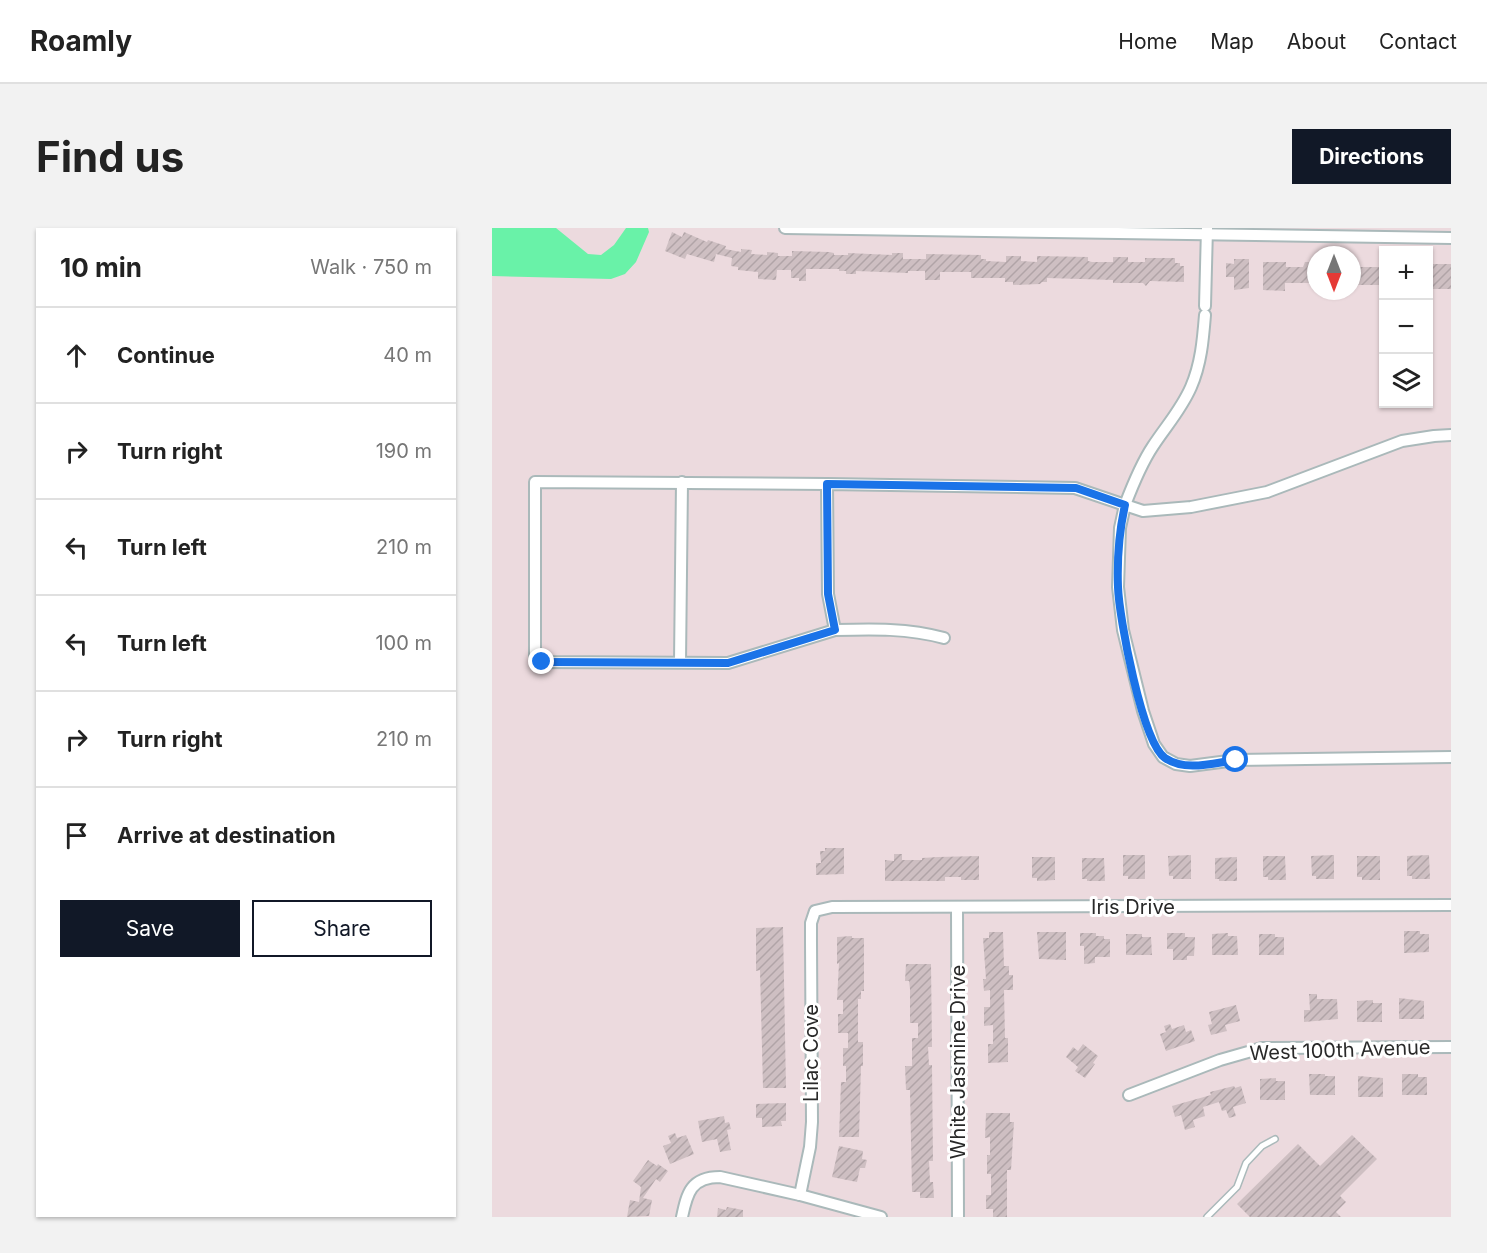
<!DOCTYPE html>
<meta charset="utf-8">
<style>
:root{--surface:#fff;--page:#f2f2f2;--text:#222;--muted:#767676;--line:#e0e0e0;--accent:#111827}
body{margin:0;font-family:Inter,sans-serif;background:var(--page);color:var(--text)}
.controls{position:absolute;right:18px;top:18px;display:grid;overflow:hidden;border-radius:0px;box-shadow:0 2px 4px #0004}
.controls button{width:54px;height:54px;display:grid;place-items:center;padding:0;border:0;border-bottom:2px solid var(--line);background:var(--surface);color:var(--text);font:30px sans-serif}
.compass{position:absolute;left:815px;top:18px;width:54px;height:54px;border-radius:50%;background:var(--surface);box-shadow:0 2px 4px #0004;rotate:180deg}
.stop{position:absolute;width:18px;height:18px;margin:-14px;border:4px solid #1a73e8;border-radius:50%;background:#fff}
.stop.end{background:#1a73e8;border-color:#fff;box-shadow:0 2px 6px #0008}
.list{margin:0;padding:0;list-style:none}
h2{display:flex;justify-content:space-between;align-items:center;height:78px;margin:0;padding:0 24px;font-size:26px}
h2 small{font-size:20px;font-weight:400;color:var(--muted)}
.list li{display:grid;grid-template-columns:39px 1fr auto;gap:18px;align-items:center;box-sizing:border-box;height:96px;padding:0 24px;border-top:2px solid var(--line)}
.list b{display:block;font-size:22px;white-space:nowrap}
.list em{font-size:20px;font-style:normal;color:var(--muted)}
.actions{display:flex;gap:12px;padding:18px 24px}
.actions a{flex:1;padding:14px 0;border:2px solid var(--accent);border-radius:0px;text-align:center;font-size:21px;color:var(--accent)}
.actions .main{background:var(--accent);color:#fff}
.icon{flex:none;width:33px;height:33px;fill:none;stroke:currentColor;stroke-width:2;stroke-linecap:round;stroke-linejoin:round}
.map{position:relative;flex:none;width:959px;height:989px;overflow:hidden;border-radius:0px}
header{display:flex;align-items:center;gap:36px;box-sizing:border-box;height:84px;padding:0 30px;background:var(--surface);border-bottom:2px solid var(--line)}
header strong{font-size:28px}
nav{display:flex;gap:33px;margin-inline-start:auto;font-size:21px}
.intro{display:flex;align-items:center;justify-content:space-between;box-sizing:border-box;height:144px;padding:0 36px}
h1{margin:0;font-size:42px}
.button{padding:15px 27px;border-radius:0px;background:var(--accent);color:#fff;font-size:21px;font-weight:700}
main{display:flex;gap:36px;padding:0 36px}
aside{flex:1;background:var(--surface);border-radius:0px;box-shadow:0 2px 4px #0004}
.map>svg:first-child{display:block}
</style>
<header>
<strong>Roamly</strong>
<nav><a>Home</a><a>Map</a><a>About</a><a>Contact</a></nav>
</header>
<div class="intro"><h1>Find us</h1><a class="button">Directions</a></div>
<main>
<aside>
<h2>10 min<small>Walk · 750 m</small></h2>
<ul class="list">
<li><svg class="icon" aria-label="ahead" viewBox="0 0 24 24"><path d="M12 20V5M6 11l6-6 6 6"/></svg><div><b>Continue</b></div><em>40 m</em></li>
<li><svg class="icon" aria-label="right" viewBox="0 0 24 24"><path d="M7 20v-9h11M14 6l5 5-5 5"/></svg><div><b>Turn right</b></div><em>190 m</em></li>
<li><svg class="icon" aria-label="left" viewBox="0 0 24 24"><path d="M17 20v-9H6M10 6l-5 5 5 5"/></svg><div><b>Turn left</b></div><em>210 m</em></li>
<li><svg class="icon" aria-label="left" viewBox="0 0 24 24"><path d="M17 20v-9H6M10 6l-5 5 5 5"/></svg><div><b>Turn left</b></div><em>100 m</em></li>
<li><svg class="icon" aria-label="right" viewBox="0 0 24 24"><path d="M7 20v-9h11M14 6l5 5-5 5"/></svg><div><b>Turn right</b></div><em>210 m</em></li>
<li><svg class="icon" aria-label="arrive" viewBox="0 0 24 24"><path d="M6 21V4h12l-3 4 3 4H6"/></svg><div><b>Arrive at destination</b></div></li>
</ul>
<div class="actions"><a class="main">Save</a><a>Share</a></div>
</aside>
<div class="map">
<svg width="959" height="989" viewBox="0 0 959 989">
<defs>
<pattern id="building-hatch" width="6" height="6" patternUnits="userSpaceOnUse" patternTransform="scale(1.5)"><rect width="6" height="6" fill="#cebfc2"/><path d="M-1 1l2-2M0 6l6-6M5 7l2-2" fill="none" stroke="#b1a4a7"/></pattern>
</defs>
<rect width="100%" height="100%" fill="#ecdade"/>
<path fill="#69f2a8" d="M0,0H64L96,26L109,27L122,17L134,0H156L157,4L144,34L133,46L119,51L0,48Z"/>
<g fill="url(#building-hatch)">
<path d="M180,4L190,9L192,4L215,14L216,12L234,18L233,21L249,24V21L260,22L259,26L275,27V24L286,25V28H300V23L337,24L342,25V27H356V25L400,27V25H411V31H434V26L489,27V31H494V33L514,34V28H529V33L545,34V28L596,29V33L600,34H621V29H636V34H653V30H683V35H688V38H692V54L658,53L654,58L651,55H621V52L555,50V54H550L548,56L521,57V54H513V50H479V44H448V52H433V43H416V45L364,43V46H354V43H347V41H314V53H307V50H299V42H285L284,52L266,51V44L246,42V39L239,38L240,30L224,26L222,34L195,26L193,31L173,23Z"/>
<path d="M742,31H757V60L742,62V49H734V35L742,36Z"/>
<path d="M771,34H794V39H811L813,34H824V55H793V63L771,62Z"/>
<path d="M941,36H959V61H940Z"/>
<rect x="860" y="39" width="31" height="18"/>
<path d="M333,620H352V646L324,647V635H329L328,623H333Z"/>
<path d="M402,626H410V632H430V630L446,629L487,628V652H469V649H453V653H393V632L402,633Z"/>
<path d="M631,627H653V651H636V648H631Z"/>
<path d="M699,627V651H681V648H677L676,628Z"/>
<path d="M842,627V651H824V648H820L819,628Z"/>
<path d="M937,627L938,651H920V648H915V628Z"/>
<path d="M771,628H793L794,652H776V649H771Z"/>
<path d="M865,628H888V652H870V649H865Z"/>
<path d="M540,629H563V652L545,653V650H540Z"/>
<path d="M745,629V653H727V651H723V630Z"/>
<path d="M590,630H612L613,653H595V651H590Z"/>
<path d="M291,699L294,860H271L268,742L264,743V700Z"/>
<path d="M912,703H928V706H937V724L912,725Z"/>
<path d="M497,704H511L512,738H517V747H521V762H512L513,810H516V834L496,835V816H501V797L492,798V779H498V762L492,763L491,751H494L491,710H497Z"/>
<path d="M545,704H574V732L547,731Z"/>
<path d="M588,705H604V708H612V711H618V729H603V735L592,736V718H588Z"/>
<path d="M675,705H693V709H703L702,728H695V732H681V721H675Z"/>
<path d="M736,705V708H745L746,727H720V706Z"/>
<path d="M634,706H650V709H659L660,727H634Z"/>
<path d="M767,706H783V709H792V727H767Z"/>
<path d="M360,708V710H372V763H369V771H366V814H371V838H369L367,909H347L349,854H354V838H351V820H356V805H346V786H351V772H345L347,735L345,736V709Z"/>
<path d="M414,736H439L440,819H436L437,837H440L441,933H437L438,954H441L442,970H428V964H420L418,862H414L413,838H420V810H426V795H418V761L417,753H413Z"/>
<path d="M817,766H825V771H845L846,791L812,794V782H818Z"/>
<path d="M907,770L932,773V791H907Z"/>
<path d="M881,772V775H890V794H865V773Z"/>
<path d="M744,777L748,793L733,797L735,803L719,807L716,797L720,796L717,784Z"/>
<path d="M678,796L680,801L692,797L694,804L699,802L703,813L674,823L668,806L674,804L672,798Z"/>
<path d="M591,816L606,828L601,835L603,836L593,850L583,843L586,839L574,829L581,819L586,823Z"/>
<path d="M817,846H833V848H843V867H818Z"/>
<path d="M910,846H926V849H935V867H910Z"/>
<path d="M866,848L891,850V869H866Z"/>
<path d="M784,850V853H793V872H768V851Z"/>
<path d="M742,858L743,860L749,858L754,875L741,879L744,888L737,890L734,882L730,883L727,874L711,879L713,888L701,892L703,899L693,902L689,887L683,889L680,878L719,867L718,864Z"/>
<path d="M294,875V893H289L290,898L270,899V890H264V876Z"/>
<path d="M494,885H518V894H522L519,942H515V989H501V981H494V967H499V946H495V927H498V909L493,910Z"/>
<path d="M232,888L233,895L237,894L239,901L235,902L239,922L228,924L225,911L210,914L206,893Z"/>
<path d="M183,905L185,910L194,907L202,926L178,936L171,918L179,915L176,908Z"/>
<path d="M860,907L885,931L848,968L854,974L844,984L849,989H758L745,976L806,916L828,938Z"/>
<path d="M347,918L371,923L370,931L375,932L373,940H368L365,954L340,949Z"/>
<path d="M156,932L165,938L166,936L176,943L168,954L164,951L151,970L160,972L157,988L135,989L138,972L147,974L149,959L141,953Z"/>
<path d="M235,979L251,982V989H225L226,980L234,982Z"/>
</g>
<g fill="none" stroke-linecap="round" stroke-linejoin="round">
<g stroke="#aab9ba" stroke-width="8">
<path id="service" d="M715,989L745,959L754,935L770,918L783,911"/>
</g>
<g stroke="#aab9ba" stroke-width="14">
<g id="minor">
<path d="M293,0L959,10"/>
<path d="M713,78L715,0"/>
<path d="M959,207L942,208L910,213L775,264L699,279L651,283L633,277L628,300L626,359L631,402L651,483L662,516L671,529L684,536L698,538L744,532L959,529"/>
<path d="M335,256L43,254V427L50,434L236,435L343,402L336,366L335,256L583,260L633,277C641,256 649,236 661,218C674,198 689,182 699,159C709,136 711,112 713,87"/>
<path d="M343,402C380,401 416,400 452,410"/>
<path d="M188,434L190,254"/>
<path d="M465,679L466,989"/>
<path d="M637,867L728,832L770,820L959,819"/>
<path d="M308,967L318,919L320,894L319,714V695L323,683L340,679L959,677"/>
<path d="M190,989C195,965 199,949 228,949L308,967L389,989"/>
</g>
</g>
<use href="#service" stroke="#fff" stroke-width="5"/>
<use href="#minor" stroke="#fff" stroke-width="10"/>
</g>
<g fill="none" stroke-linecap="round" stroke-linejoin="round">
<path stroke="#1a73e8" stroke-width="8" d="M50,434L236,435L343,402L336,366L335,256L584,260L633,277C627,304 625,331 626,359C627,389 650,514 673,530C694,544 721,535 744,532"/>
</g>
<g text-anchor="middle" stroke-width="6" stroke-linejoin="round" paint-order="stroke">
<g font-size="20" fill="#292929" stroke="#fff">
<text x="641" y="686">Iris Drive</text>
<text transform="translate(848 822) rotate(-2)" y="7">West 100th Avenue</text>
<text transform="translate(319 825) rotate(-90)" y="7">Lilac Cove</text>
<text transform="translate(466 834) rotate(-90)" y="7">White Jasmine Drive</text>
</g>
</g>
</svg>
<div class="controls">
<button>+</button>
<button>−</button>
<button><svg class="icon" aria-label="layers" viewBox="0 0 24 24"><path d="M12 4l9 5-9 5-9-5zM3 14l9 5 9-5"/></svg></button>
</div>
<svg class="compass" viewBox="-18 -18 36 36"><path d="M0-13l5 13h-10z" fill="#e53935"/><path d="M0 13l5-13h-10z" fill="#767676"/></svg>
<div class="stop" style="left:744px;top:532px"></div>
<div class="stop end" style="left:50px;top:434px"></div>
</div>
</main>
